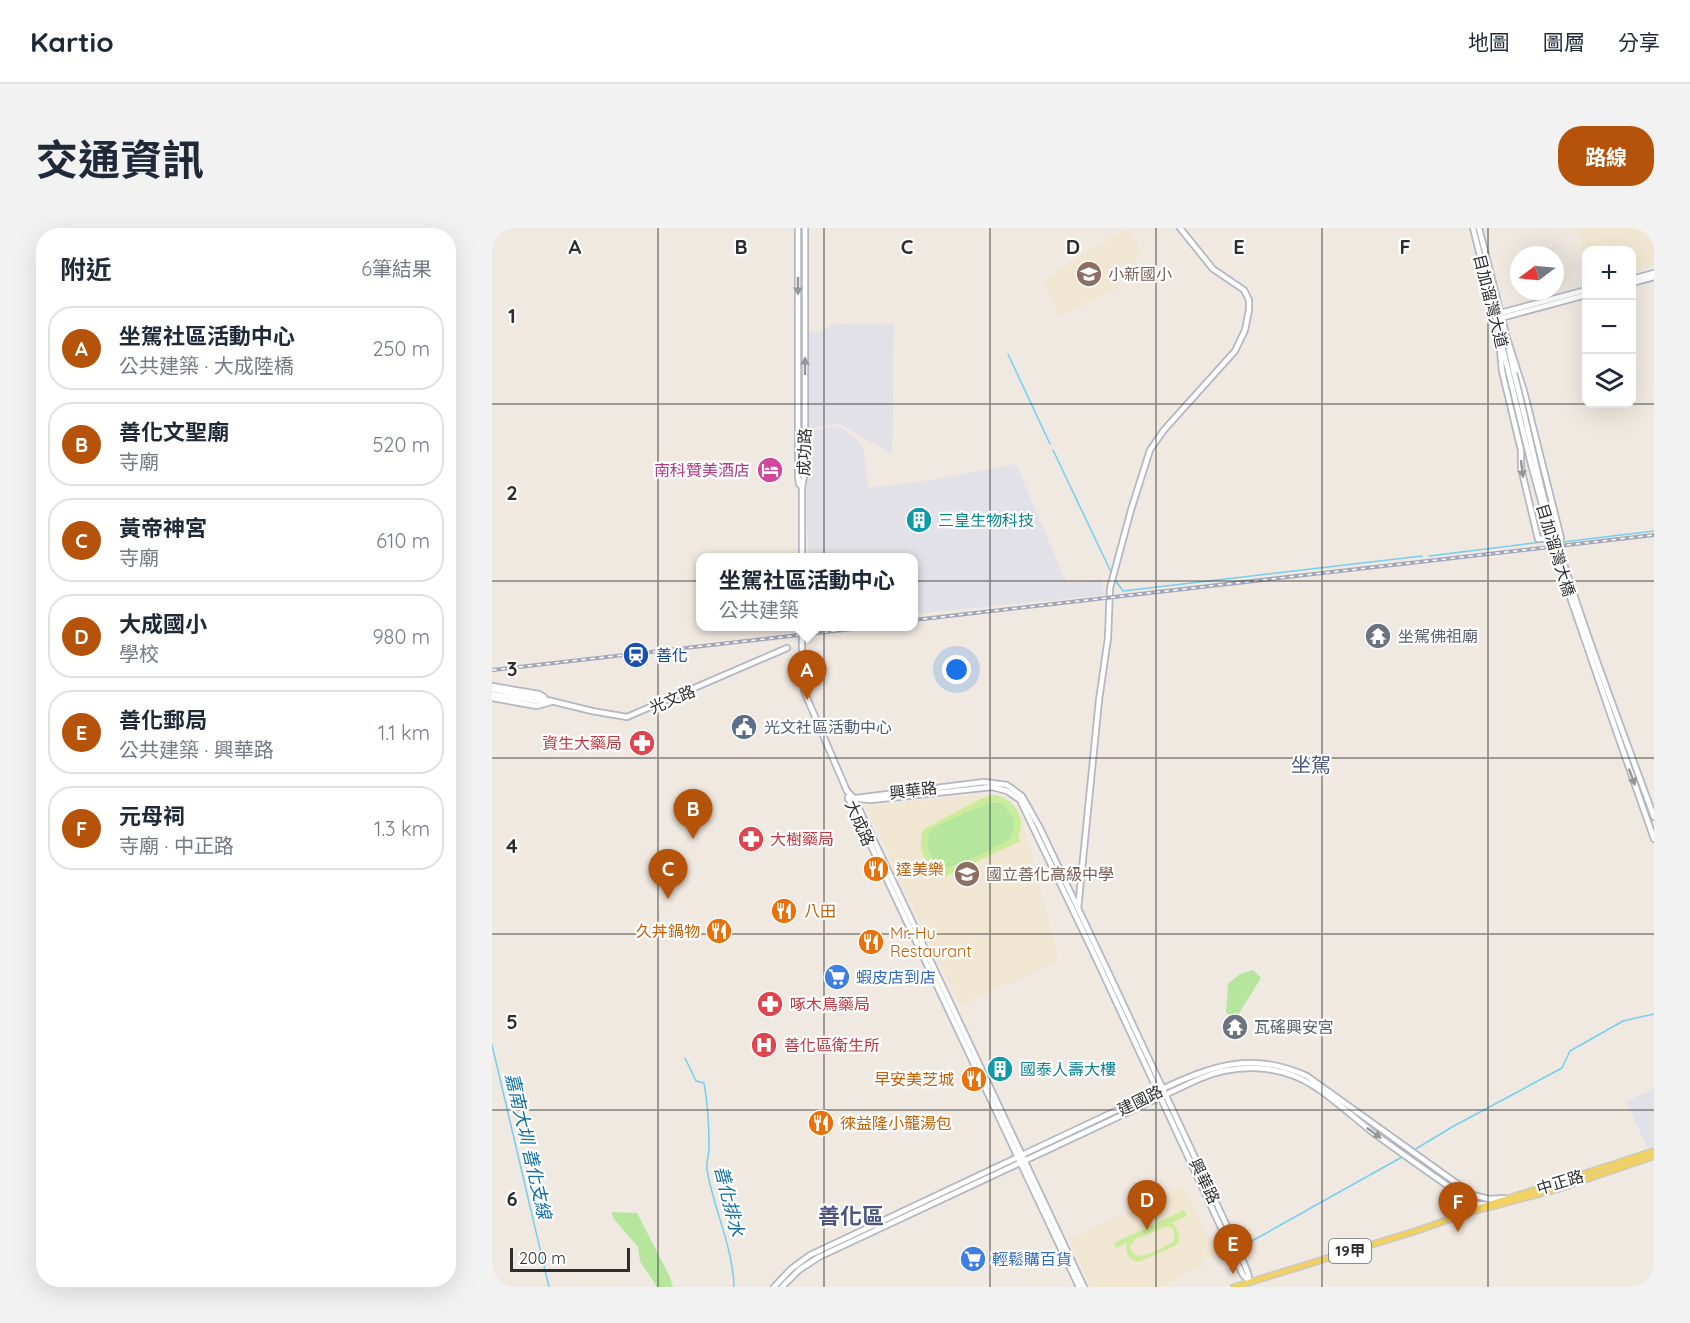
<!DOCTYPE html>
<html lang="zh-TW">
<meta charset="utf-8">
<style>
:root{--surface:#fff;--page:#f2f2f3;--text:#1f2937;--muted:#747a83;--line:#e0e1e3;--accent:#b45309}
body{margin:0;font-family:Quicksand,"Noto Sans TC",sans-serif;background:var(--page);color:var(--text)}
.controls{position:absolute;right:18px;top:18px;display:grid;overflow:hidden;border-radius:12px;box-shadow:0 6px 24px #0002}
.controls button{width:54px;height:54px;display:grid;place-items:center;padding:0;border:0;border-bottom:2px solid var(--line);background:var(--surface);color:var(--text);font:30px sans-serif}
.compass{position:absolute;left:1018px;top:18px;width:54px;height:54px;border-radius:50%;background:var(--surface);box-shadow:0 6px 24px #0002;rotate:254deg}
.scale{position:absolute;left:18px;bottom:15px;width:120px;box-sizing:border-box;padding-left:6px;border:3px solid #2e2e2e;border-top:0;font-size:16px;line-height:21px;white-space:nowrap;color:#2e2e2e;-webkit-text-stroke:4px #fff;paint-order:stroke}
.you{position:absolute;left:465px;top:442px;width:21px;height:21px;margin:-15px;border:4px solid #fff;border-radius:50%;background:#1a73e8;box-shadow:0 0 0 9px #1a73e833}
.badge{display:grid;place-items:center;width:39px;height:39px;border-radius:50%;background:var(--accent);color:#fff;font-size:20px;font-weight:700}
.pin{position:absolute;translate:-50% -50px;filter:drop-shadow(0 2px 3px #0008)}
.pin::after{content:'';position:absolute;top:32px;width:21px;height:18px;background:inherit;clip-path:polygon(0 0,100% 0,50% 100%)}
.popup{position:absolute;left:204px;top:325px;width:222px;height:78px;box-sizing:border-box;display:grid;place-content:center;border-radius:12px;background:var(--surface);filter:drop-shadow(0 2px 4px #0005);font-size:20px;white-space:nowrap;color:var(--muted)}
.popup b{font-size:22px;color:var(--text)}
.popup::after{content:'';position:absolute;left:50%;top:100%;margin-left:-12px;border:12px solid transparent;border-top-color:var(--surface)}
.list{margin:0;padding:0;list-style:none}
h2{display:flex;justify-content:space-between;align-items:center;height:78px;margin:0;padding:0 24px;font-size:26px}
h2 small{font-size:20px;font-weight:400;color:var(--muted)}
.list li{display:grid;grid-template-columns:39px 1fr auto;gap:18px;align-items:center;box-sizing:border-box;height:84px;margin:0 12px 12px;padding:0 12px;border:2px solid var(--line);border-radius:24px}
.list b{display:block;font-size:22px;white-space:nowrap}
.list p{margin:0;font-size:20px;white-space:nowrap;color:var(--muted)}
.list em{font-size:20px;font-style:normal;color:var(--muted)}
.icon{flex:none;width:33px;height:33px;fill:none;stroke:currentColor;stroke-width:2;stroke-linecap:round;stroke-linejoin:round}
.map{position:relative;flex:none;width:1162px;height:1059px;overflow:hidden;border-radius:24px}
header{display:flex;align-items:center;gap:36px;box-sizing:border-box;height:84px;padding:0 30px;background:var(--surface);border-bottom:2px solid var(--line)}
header strong{font-size:28px}
nav{display:flex;gap:33px;margin-inline-start:auto;font-size:21px}
.intro{display:flex;align-items:center;justify-content:space-between;box-sizing:border-box;height:144px;padding:0 36px}
h1{margin:0;font-size:42px}
.button{padding:15px 27px;border-radius:24px;background:var(--accent);color:#fff;font-size:21px;font-weight:700}
main{display:flex;gap:36px;padding:0 36px}
aside{flex:1;background:var(--surface);border-radius:24px;box-shadow:0 6px 24px #0002}
.map>svg:first-child{display:block}
</style>
<header>
<strong>Kartio</strong>
<nav><a>地圖</a><a>圖層</a><a>分享</a></nav>
</header>
<div class="intro"><h1>交通資訊</h1><a class="button">路線</a></div>
<main>
<aside>
<h2>附近<small>6筆結果</small></h2>
<ul class="list">
<li><span class="badge">A</span><div><b>坐駕社區活動中心</b><p>公共建築 · 大成陸橋</p></div><em>250 m</em></li>
<li><span class="badge">B</span><div><b>善化文聖廟</b><p>寺廟</p></div><em>520 m</em></li>
<li><span class="badge">C</span><div><b>黃帝神宮</b><p>寺廟</p></div><em>610 m</em></li>
<li><span class="badge">D</span><div><b>大成國小</b><p>學校</p></div><em>980 m</em></li>
<li><span class="badge">E</span><div><b>善化郵局</b><p>公共建築 · 興華路</p></div><em>1.1 km</em></li>
<li><span class="badge">F</span><div><b>元母祠</b><p>寺廟 · 中正路</p></div><em>1.3 km</em></li>
</ul>
</aside>
<div class="map">
<svg width="1162" height="1059" viewBox="0 0 1162 1059">
<rect width="100%" height="100%" fill="#efe9e1"/>
<g fill="#e3e1e8">
<path d="M402,95L400,226L349,197L340,196L315,202L316,104L321,103L322,106L343,96Z"/>
<path d="M341,198L349,200L364,211L372,221L376,260L439,252L524,236L575,356L610,351L612,367L422,386V330L317,329L315,295V204Z"/>
<path d="M1162,861V919L1156,921L1134,874Z"/>
</g>
<g fill="#f0e6d1">
<path d="M1085,0H1162V36L1140,41V22H1094V39Z"/>
<path d="M634,1L651,23L636,38L626,58L622,63L566,88L553,53L573,37Z"/>
<path d="M499,566L512,569L528,583L566,733L468,778L374,578Z"/>
<path d="M692,957L725,1025L710,1033L712,1037L668,1059H599L577,1011Z"/>
</g>
<g fill="#b6e59e">
<path d="M498,574L509,575C521,585 527,598 517,612C505,618 467,639 456,639C447,639 438,630 436,621C434,612 435,606 441,599Z"/>
<path d="M761,742L769,750L744,790L734,785L736,756L748,746Z"/>
<path d="M119,984L145,985L177,1047L181,1059H165L148,1033L146,1019L122,991Z"/>
</g>
<g fill="#c9ec9a" fill-rule="evenodd">
<path d="M502,567C518,569 530,583 529,599C528,606 525,607 528,613L453,649C450,644 445,643 441,639C429,630 426,614 432,601L490,570ZM498,574L509,575C521,585 527,598 517,612C505,618 467,639 456,639C447,639 438,630 436,621C433,612 435,606 441,599Z"/>
<path d="M692,982L695,988L679,995L683,997L687,1008V1014L683,1018L646,1034C636,1031 633,1025 635,1015L624,1020L622,1015ZM675,998C683,1001 684,1007 681,1014C669,1020 641,1039 638,1018L643,1011Z"/>
</g>
<g fill="none" stroke-linecap="round" stroke-linejoin="round">
<g stroke="#75cff0" stroke-width="1.5">
<path d="M516,126L558,216"/>
<path d="M561,222L619,344"/>
<path d="M1071,314L1162,303"/>
<path d="M937,328L1050,314L1058,315"/>
<path d="M623,352L631,363L930,328"/>
<path d="M0,817L57,1059"/>
<path d="M193,830L204,853L212,855C216,876 217,897 217,919C217,927 214,935 215,942C222,982 241,1019 242,1059"/>
<path d="M922,922L960,899L1070,840L1078,823L1131,793L1162,786"/>
<path d="M751,1018L910,929"/>
</g>
<g stroke="#b4b7c1" stroke-width="8">
<g id="secondary">
<path d="M306,0V248L307,256L310,259"/>
<path d="M981,0L1007,103"/>
<path d="M987,0L1013,102"/>
<path d="M1140,51L1162,45"/>
<path d="M1140,55L1162,49"/>
<path d="M1008,85L1094,62"/>
<path d="M1009,90L1094,67"/>
<path d="M1006,101L1010,143L1029,222V240L1046,311L1069,310L1032,163L1012,101"/>
<path d="M1009,114L1017,146"/>
<path d="M1017,122L1022,145"/>
<path d="M310,330V259L312,248L313,203V0"/>
<path d="M0,458L47,466L52,469"/>
<path d="M0,461L47,470L100,483L135,489L295,420"/>
<path d="M0,466L51,474"/>
<path d="M0,470L45,478L59,474"/>
<path d="M1126,491L1162,589"/>
<path d="M1121,494L1162,611"/>
<path d="M355,563L362,570L592,1059"/>
<path d="M356,569L587,1059"/>
<path d="M356,571L492,554L515,557L530,568L548,600L619,750L749,1028L756,1045L758,1054"/>
<path d="M368,571L379,572L500,559L515,563L528,572L601,724L751,1047L758,1054"/>
<path d="M586,681L607,472L616,410L618,360L639,282L658,222L672,202L743,123L753,102L757,82V72L752,62L721,41L688,0"/>
<path d="M282,1059L299,1041L318,1027L670,861C722,837 760,823 815,848L981,967L997,971L1012,970"/>
<path d="M290,1059L307,1042L327,1029L707,851C744,835 787,836 822,858C842,871 860,888 879,903C910,926 942,948 973,970L986,976L995,977"/>
</g>
</g>
<g stroke="#c9c9c9" stroke-width="8">
<g id="primary">
<path d="M984,981L1162,923"/>
<path d="M742,1059L927,1002L975,985L1066,961L1162,928"/>
</g>
</g>
<use href="#secondary" stroke="#fff" stroke-width="4.5"/>
<use href="#primary" stroke="#f2d163" stroke-width="5"/>
<g stroke="#a3a6b8" stroke-width="4">
<g id="rail">
<path d="M422,392L1162,307"/>
<path d="M0,442L387,398"/>
</g>
</g>
<use href="#rail" stroke="#fff" stroke-width="1.5" stroke-dasharray="4.5" stroke-linecap="butt"/>
<g stroke="#b4b7c1" stroke-width="8" stroke-linecap="butt">
<g id="secondary-bridge">
<path d="M1022,145C1033,186 1041,228 1052,270C1073,345 1099,418 1126,491"/>
<path d="M1017,146L1040,240L1066,334L1121,494"/>
<path d="M310,398V447L312,463L355,563"/>
</g>
</g>
<use href="#secondary-bridge" stroke="#fff" stroke-width="4.5"/>
</g>
<defs><path id="oneway-solid" d="M-6-.8H1V-3.2L6.5 0L1 3.2V.8H-6Z" transform="scale(1.5)"/></defs>
<g fill="#969696">
<use href="#oneway-solid" transform="translate(306 58) rotate(90)"/>
<use href="#oneway-solid" transform="translate(313 138) rotate(-90)"/>
<use href="#oneway-solid" transform="translate(1030 241) rotate(83)"/>
<use href="#oneway-solid" transform="translate(1140 549) rotate(70)"/>
<use href="#oneway-solid" transform="translate(882 905) rotate(36)"/>
</g>
<path fill="none" stroke="#2e2e2e" stroke-width="1.5" stroke-opacity="0.55" d="M166,0V1059M332,0V1059M498,0V1059M664,0V1059M830,0V1059M996,0V1059M0,176H1162M0,353H1162M0,530H1162M0,706H1162M0,882H1162"/>
<defs>
<g id="school-disc" transform="scale(1.35)"><circle r="9.5" fill="#8d6e63" stroke="#fff"/><path d="M0-5L7-2L0 1L-7-2ZM-4 1L0 2.5L4 1V4Q0 6-4 4Z" fill="#fff"/></g>
<g id="hotel-disc" transform="scale(1.35)"><circle r="9.5" fill="#d1479c" stroke="#fff"/><path d="M-6-4.5h1.5V1H6V5H4.5V3h-9V5H-6ZM-4 0a1.8 1.8 0 1 1 3.6 0ZM.5 0V-2.5h3Q6-2.5 6 0Z" fill="#fff"/></g>
<g id="building-disc" transform="scale(1.35)"><circle r="9.5" fill="#0f9aa8" stroke="#fff"/><path d="M-4-6H4V6H1V3H-1V6H-4ZM-2.5-4.3h1.7v1.8h-1.7ZM.8-4.3h1.7v1.8H.8ZM-2.5-1h1.7V.8h-1.7ZM.8-1h1.7V.8H.8Z" fill="#fff"/></g>
<g id="temple-disc" transform="scale(1.35)"><circle r="9.5" fill="#6b7280" stroke="#fff"/><path d="M0-6L5-2H3V0L6.5 2.5H4V6H1.5V3h-3V6H-4V2.5H-6.5L-3 0V-2H-5Z" fill="#fff"/></g>
<g id="station-disc" transform="scale(1.35)"><circle r="9.5" fill="#1a4fb4" stroke="#fff"/><path d="M-3-6H3Q5-6 5-4V2Q5 4 3 4L4.5 6H3L1.5 4h-3L-3 6H-4.5L-3 4Q-5 4-5 2V-4Q-5-6-3-6ZM-3.5-4v3h7v-3ZM-3.5 1v1.5H-2V1ZM2 1v1.5H3.5V1Z" fill="#fff"/></g>
<g id="civic-disc" transform="scale(1.35)"><circle r="9.5" fill="#5c6f8a" stroke="#fff"/><path d="M-.6-6.5H3V-4.5H.6V-3L4-1V1h2V6H-6V1h2V-1L-.6-3ZM-1.2 2.5V6h2.4V2.5Z" fill="#fff"/></g>
<g id="pharmacy-disc" transform="scale(1.35)"><circle r="9.5" fill="#e0444e" stroke="#fff"/><path d="M-2-6h4v4h4v4h-4v4h-4v-4h-4v-4h4Z" fill="#fff"/></g>
<g id="restaurant-disc" transform="scale(1.35)"><circle r="9.5" fill="#e8710a" stroke="#fff"/><path d="M-5-6h1v4h1v-4h1v4h1v-4h1v5L-1.5 .5V6h-2V.5L-5-1ZM5-6V6H3V1.5H1.5Q1.5-4 5-6Z" fill="#fff"/></g>
<g id="supermarket-disc" transform="scale(1.35)"><circle r="9.5" fill="#3f7fe0" stroke="#fff"/><path d="M-6-5.5h2.5l.6 2H6L4.5 2H-2.5L-4.4-4H-6ZM-1.5 3.2a1.3 1.3 0 1 0 .1 0ZM3 3.2a1.3 1.3 0 1 0 .1 0Z" fill="#fff"/></g>
<g id="hospital-disc" transform="scale(1.35)"><circle r="9.5" fill="#e0444e" stroke="#fff"/><path d="M-5-5h3v3.5h4V-5h3V5h-3V1.5h-4V5h-3Z" fill="#fff"/></g>
</defs>
<g fill-rule="evenodd">
<use href="#school-disc" x="597" y="46"/>
<use href="#hotel-disc" x="278" y="242"/>
<use href="#building-disc" x="427" y="292"/>
<use href="#temple-disc" x="886" y="408"/>
<use href="#station-disc" x="144" y="427"/>
<use href="#civic-disc" x="252" y="499"/>
<use href="#pharmacy-disc" x="150" y="515"/>
<use href="#pharmacy-disc" x="259" y="611"/>
<use href="#restaurant-disc" x="384" y="641"/>
<use href="#school-disc" x="475" y="646"/>
<use href="#restaurant-disc" x="292" y="683"/>
<use href="#restaurant-disc" x="227" y="703"/>
<use href="#restaurant-disc" x="379" y="714"/>
<use href="#supermarket-disc" x="345" y="749"/>
<use href="#pharmacy-disc" x="278" y="776"/>
<use href="#temple-disc" x="743" y="799"/>
<use href="#hospital-disc" x="272" y="817"/>
<use href="#building-disc" x="508" y="841"/>
<use href="#restaurant-disc" x="482" y="851"/>
<use href="#restaurant-disc" x="329" y="895"/>
<use href="#supermarket-disc" x="481" y="1031"/>
</g>
<g text-anchor="middle" stroke-width="4.5" stroke-linejoin="round" paint-order="stroke">
<rect fill="#fff" stroke="#6d6d6d" stroke-width="1.5" x="837" y="1011" width="42" height="24" rx="4.5"/>
<g font-size="15" font-weight="bold" fill="#2e2e2e">
<text x="858" y="1028">19甲</text>
</g>
<g font-size="16" fill="#785e54" stroke="#fff" text-anchor="start">
<text x="616" y="52">小新國小</text>
<text x="494" y="652">國立善化高級中學</text>
</g>
<g font-size="16" fill="#2e2e2e" stroke="#fff">
<text transform="translate(999 73) rotate(76)" y="6">目加溜灣大道</text>
<text transform="translate(312 224) rotate(-88)" y="6">成功路</text>
<text transform="translate(1064 322) rotate(73)" y="6">目加溜灣大橋</text>
<text transform="translate(180 471) rotate(-23)" y="6">光文路</text>
<text transform="translate(421 562) rotate(-7)" y="6">興華路</text>
<text transform="translate(368 595) rotate(66)" y="6">大成路</text>
<text transform="translate(648 872) rotate(-26)" y="6">建國路</text>
<text transform="translate(713 953) rotate(64)" y="6">興華路</text>
<text transform="translate(1068 954) rotate(-17)" y="6">中正路</text>
</g>
<g font-size="16" fill="#b23c85" stroke="#fff" text-anchor="end">
<text x="258" y="248">南科贊美酒店</text>
</g>
<g font-size="16" fill="#0d838f" stroke="#fff" text-anchor="start">
<text x="446" y="298">三皇生物科技</text>
<text x="528" y="847">國泰人壽大樓</text>
</g>
<g font-size="16" fill="#5b616d" stroke="#fff" text-anchor="start">
<text x="906" y="414">坐駕佛祖廟</text>
<text x="762" y="805">瓦磘興安宮</text>
</g>
<g font-size="16" fill="#164399" stroke="#fff" text-anchor="start">
<text x="164" y="433">善化</text>
</g>
<g font-size="16" fill="#4e5e75" stroke="#fff" text-anchor="start">
<text x="272" y="505">光文社區活動中心</text>
</g>
<g font-size="16" fill="#be3a42" stroke="#fff" text-anchor="start">
<text x="130" y="521" text-anchor="end">資生大藥局</text>
<text x="278" y="617">大樹藥局</text>
<text x="298" y="782">啄木鳥藥局</text>
<text x="292" y="823">善化區衛生所</text>
</g>
<g font-size="16" fill="#c56008" stroke="#fff" text-anchor="start">
<text x="404" y="647">達美樂</text>
<text x="312" y="689">八田</text>
<text x="208" y="709" text-anchor="end">久丼鍋物</text>
<text x="398" y="711">Mr. Hu<tspan x="398" dy="18">Restaurant</tspan></text>
<text x="462" y="857" text-anchor="end">早安美芝城</text>
<text x="348" y="901">徠益隆小籠湯包</text>
</g>
<g font-size="16" fill="#366cbe" stroke="#fff" text-anchor="start">
<text x="364" y="755">蝦皮店到店</text>
<text x="500" y="1037">輕鬆購百貨</text>
</g>
<g font-size="18" font-style="italic" fill="#0d6fa3" stroke="#fff">
<text transform="translate(36 918) rotate(77)" y="6">嘉南大圳 善化支線</text>
<text transform="translate(237 973) rotate(76)" y="6">善化排水</text>
</g>
<g font-size="20" fill="#4d5680" stroke="#fff">
<text x="819" y="544">坐駕</text>
</g>
<g font-size="22" font-weight="bold" fill="#4d5680" stroke="#fff">
<text x="359" y="996">善化區</text>
</g>
</g>
<g font-size="20" text-anchor="middle" font-weight="bold" fill="#2e2e2e" stroke="#fff" stroke-width="4.5" stroke-linejoin="round" paint-order="stroke">
<text x="83" y="26">A</text>
<text x="249" y="26">B</text>
<text x="415" y="26">C</text>
<text x="581" y="26">D</text>
<text x="747" y="26">E</text>
<text x="913" y="26">F</text>
<text x="20" y="95">1</text>
<text x="20" y="272">2</text>
<text x="20" y="448">3</text>
<text x="20" y="625">4</text>
<text x="20" y="801">5</text>
<text x="20" y="978">6</text>
</g>
</svg>
<div class="controls">
<button>+</button>
<button>−</button>
<button><svg class="icon" aria-label="layers" viewBox="0 0 24 24"><path d="M12 4l9 5-9 5-9-5zM3 14l9 5 9-5"/></svg></button>
</div>
<svg class="compass" viewBox="-18 -18 36 36"><path d="M0-13l5 13h-10z" fill="#e53935"/><path d="M0 13l5-13h-10z" fill="#747a83"/></svg>
<div class="scale">200 m</div>
<div class="you"></div>
<div class="pin badge" style="left:315px;top:472px">A</div>
<div class="popup"><b>坐駕社區活動中心</b>公共建築</div>
<div class="pin badge" style="left:201px;top:611px">B</div>
<div class="pin badge" style="left:176px;top:671px">C</div>
<div class="pin badge" style="left:655px;top:1002px">D</div>
<div class="pin badge" style="left:741px;top:1046px">E</div>
<div class="pin badge" style="left:966px;top:1004px">F</div>
</div>
</main>
